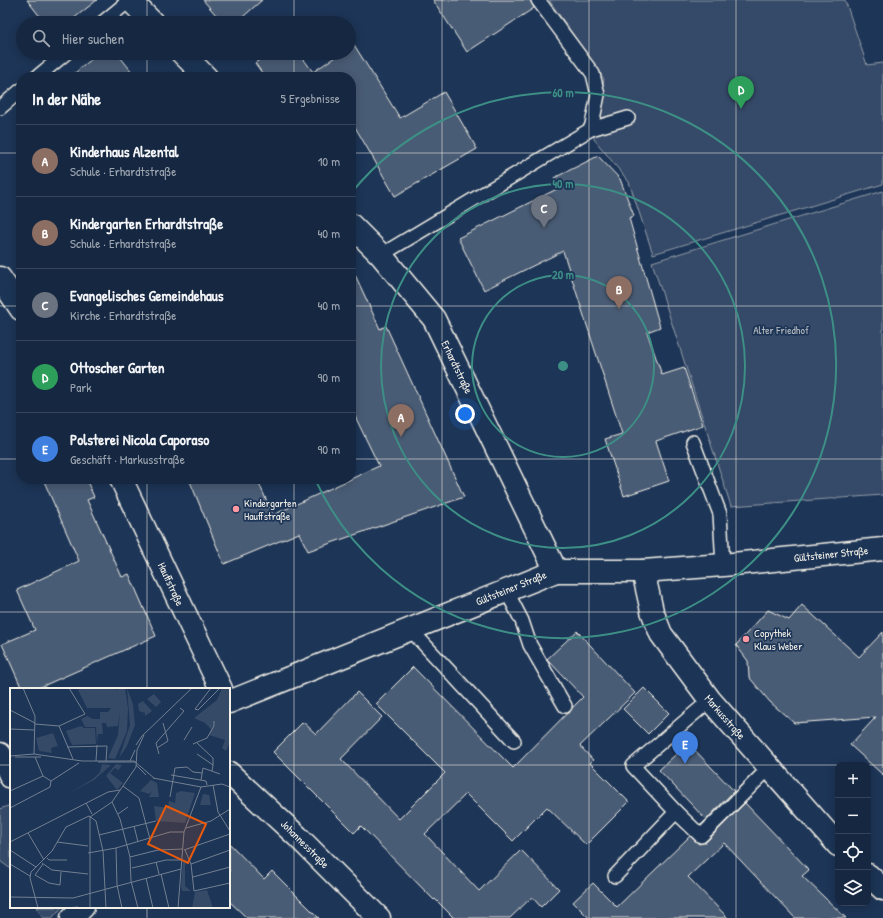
<!DOCTYPE html>
<html lang="de">
<meta charset="utf-8">
<style>
:root{--surface:#162841;--page:#1f3048;--text:#f1f3f6;--muted:#9ea6b1;--line:#35445a;--accent:#ff9aa2}
body{margin:0;font-family:"Patrick Hand",sans-serif;background:var(--page);color:var(--text)}
.controls{position:absolute;right:12px;bottom:12px;display:grid;overflow:hidden;border-radius:8px;box-shadow:0 2px 10px #0003}
.controls button{width:36px;height:36px;display:grid;place-items:center;padding:0;border:0;border-bottom:1px solid var(--line);background:var(--surface);color:var(--text);font:20px sans-serif}
.you{position:absolute;left:465px;top:414px;width:14px;height:14px;margin:-10px;border:3px solid #fff;border-radius:50%;background:#1a73e8;box-shadow:0 0 0 6px #1a73e833}
.badge{display:grid;place-items:center;width:26px;height:26px;border-radius:50%;background:var(--accent);color:#fff;font-size:13px;font-weight:700}
.pin{position:absolute;translate:-50% -33px;filter:drop-shadow(0 1px 2px #0008)}
.pin::after{content:'';position:absolute;top:21px;width:14px;height:12px;background:inherit;clip-path:polygon(0 0,100% 0,50% 100%)}
.list{margin:0;padding:0;list-style:none}
h2{display:flex;justify-content:space-between;align-items:center;height:52px;margin:0;padding:0 16px;font-size:17px}
h2 small{font-size:13px;font-weight:400;color:var(--muted)}
.list li{display:grid;grid-template-columns:26px 1fr auto;gap:12px;align-items:center;box-sizing:border-box;height:72px;padding:0 16px;border-top:1px solid var(--line)}
.list b{display:block;font-size:15px;white-space:nowrap}
.list p{margin:0;font-size:13px;white-space:nowrap;color:var(--muted)}
.list em{font-size:13px;font-style:normal;color:var(--muted)}
.icon{flex:none;width:22px;height:22px;fill:none;stroke:currentColor;stroke-width:2;stroke-linecap:round;stroke-linejoin:round}
.map{position:relative;flex:none;width:883px;height:918px;overflow:hidden}
.search{position:absolute;background:var(--surface);box-shadow:0 2px 10px #0003;left:16px;top:16px;width:340px;height:44px;display:flex;align-items:center;gap:10px;box-sizing:border-box;padding:0 14px;border-radius:22px;color:var(--muted);font-size:15px}
.panel{position:absolute;background:var(--surface);box-shadow:0 2px 10px #0003;left:16px;top:72px;width:340px;height:412px;border-radius:16px}
.map>svg:first-child{display:block}
</style>
<div class="map">
<svg width="883" height="918" viewBox="0 0 883 918">
<rect width="100%" height="100%" fill="#1d3557"/>
<filter id="ink" filterUnits="userSpaceOnUse"><feTurbulence type="fractalNoise" baseFrequency=".025" numOctaves="2"/><feDisplacementMap in="SourceGraphic" scale="8" xChannelSelector="R" yChannelSelector="G"/><feConvolveMatrix kernelMatrix="1 2 1 2 8 2 1 2 1" color-interpolation-filters="sRGB"/></filter>
<g filter="url(#ink)">
<g fill="#354a67" stroke="#949ea8">
<path d="M549,0H845L867,65L883,63V184L653,254L629,182L594,139L604,79Z"/>
<path d="M883,191V495L731,506L652,262Z"/>
<path d="M11,805V869L0,861V809Z"/>
<path d="M37,907H62L52,918H43Z"/>
</g>
<g fill="#485b74" stroke="#f4f1e8">
<path d="M27,0H97L68,23H45Z"/>
<path d="M203,0H262L236,23H223Z"/>
<path d="M433,0H530L534,8L467,52Z"/>
<path d="M351,40L400,118L444,92L477,149L395,196L351,120V77H265L255,63L269,53H299L313,72L341,53H349Z"/>
<path d="M99,53H117L136,77H70Z"/>
<path d="M598,156L620,179L634,216L629,218L660,327L647,332L662,375L684,368L703,425L656,441L669,481L624,496L605,439L622,434L563,251L484,290L458,238L559,188L554,178Z"/>
<path d="M351,266L380,329L386,326L464,497L308,551L299,533L224,564L189,479H257L273,515L379,466L351,408Z"/>
<path d="M43,479H86L94,497L87,500L122,577L129,574L156,636L36,689H22L2,644L35,630L17,590L79,561Z"/>
<path d="M802,605L859,657L883,632V775L850,745L876,717L794,723L770,702L749,677L748,661L736,645L768,610L789,620Z"/>
<path d="M577,631L635,693L580,746L593,760L590,763L629,802L586,845L547,807L513,841L466,794L425,834L479,891L521,850L559,889L541,907L532,897L510,918H451L453,917L435,899L434,900L361,826L354,833L273,752L303,722L316,734L357,692L382,717L341,759L399,819L445,773L376,704L413,667L513,768L583,697L547,659Z"/>
<path d="M644,688L669,713L648,734L623,709Z"/>
<path d="M688,743L734,791L701,825L706,820L659,770Z"/>
<path d="M745,803L809,870L802,876L846,918H795L724,843L688,877L728,918H589L573,902L593,883L617,907L690,836L699,844L706,842Z"/>
<path d="M229,843L264,879L272,871L319,918H247L229,901Z"/>
</g>
<g fill="none" stroke-linecap="round" stroke-linejoin="round">
<g stroke="#f4f1e8" stroke-width="16">
<g id="service">
<path d="M538,0L593,74L598,95L591,129L628,118"/>
<path d="M102,23L130,0"/>
<path d="M37,77L66,53"/>
<path d="M0,108L21,90"/>
<path d="M381,255L591,129"/>
<path d="M693,442L720,514L723,565"/>
<path d="M506,590L522,621L530,645L565,706"/>
<path d="M410,629L514,741"/>
<path d="M676,812L633,766L710,700"/>
<path d="M615,876L676,812L701,836L770,767"/>
</g>
</g>
<g stroke="#f4f1e8" stroke-width="25">
<g id="minor">
<path d="M130,0L153,23"/>
<path d="M182,53L206,77"/>
<path d="M351,225L381,255L434,319L556,571"/>
<path d="M0,278L21,309"/>
<path d="M121,479L221,689"/>
<path d="M643,571L652,611L661,634L710,700L838,845"/>
<path d="M229,702L556,571H643L723,565L883,549"/>
<path d="M0,754L11,777"/>
<path d="M229,773L297,836L379,918"/>
<path d="M868,875L883,889"/>
<path d="M72,918L83,907"/>
</g>
</g>
<use href="#service" stroke="#1d3557" stroke-width="13"/>
<use href="#minor" stroke="#1d3557" stroke-width="22"/>
</g>
</g>
<path fill="none" stroke="#f4f1e8" stroke-width="1" stroke-opacity="0.55" d="M147,0V23M294,0V23M442,0V918M589,0V918M736,0V918M147,53V77M294,53V77M0,153H21M351,153H883M0,306H21M351,306H883M0,459H21M351,459H883M147,479V689M294,479V918M0,612H883M0,765H11M229,765H838M838,765H868M868,765H883M147,907V918"/>
<g fill="none" stroke="#3d8f86" stroke-width="2">
<circle cx="563" cy="366" r="91"/>
<circle cx="563" cy="366" r="182"/>
<path d="M352 192A273 273 0 1 1 315 479"/>
</g>
<g fill="#ff9aa2" stroke="#1d3557" stroke-width="1.5">
<circle cx="236" cy="509" r="4"/>
<circle cx="746" cy="639" r="4"/>
</g>
<g text-anchor="middle" stroke-width="3.5" stroke-linejoin="round" paint-order="stroke">
<g font-size="11" fill="#bbbfc1" stroke="#1d3557">
<text x="781" y="334">Alter Friedhof</text>
</g>
<g font-size="11" fill="#f4f1e8" stroke="#1d3557">
<text transform="translate(457 367) rotate(64)" y="4">Erhardtstraße</text>
<text transform="translate(831 554) rotate(-6)" y="4">Gültsteiner Straße</text>
<text transform="translate(171 584) rotate(65)" y="4">Hauffstraße</text>
<text transform="translate(511 588) rotate(-22)" y="4">Gültsteiner Straße</text>
<text transform="translate(725 717) rotate(49)" y="4">Markusstraße</text>
<text transform="translate(305 844) rotate(45)" y="4">Johannesstraße</text>
</g>
<g font-size="11" fill="#f4f1e8" stroke="#1d3557" text-anchor="start">
<text x="244" y="507">Kindergarten<tspan x="244" dy="13">Hauffstraße</tspan></text>
<text x="754" y="637">Copythek<tspan x="754" dy="13">Klaus Weber</tspan></text>
</g>
</g>
<g transform="translate(10 688)">
<rect width="220" height="220" fill="#1d3557"/>
<path d="M71,0H103L109,3L105,0H115L118,20L117,43L105,71L98,70L108,47L110,23L108,38L97,39L96,35H92L93,46H88L87,56L86,39H75L71,31L77,28L83,31H90V24H98L101,20H77L68,2ZM117,0L123,16L125,37L117,58L109,70L120,37ZM212,0H220V54L216,63L212,60L215,52L199,47L201,41L195,35L184,30L207,12ZM144,6L151,14L146,19L137,11ZM133,13L142,23L135,28V25L129,23L128,16ZM71,38L74,40H85L86,56L62,57L56,43ZM43,45L48,58L41,60L42,65L29,63L26,50ZM92,76L101,77L84,92L59,105L83,91L90,84ZM106,76L112,77L105,87L108,82L105,80L100,85L113,95L107,102L96,88ZM141,92L147,95L149,109H139L142,103L139,106L130,103ZM171,103L185,105L175,135L146,133L144,118L158,120L159,113L165,115L166,105ZM193,106L199,107L201,117H190ZM173,172L179,173L175,177V198L181,203H172L171,198ZM197,202L203,220H182L185,204Z" fill="#354a67"/>
<path fill="none" stroke="#738091" stroke-width="1" d="M13,0L25,28L24,66M185,21L188,22L210,0M185,21L201,0M0,22L25,35M25,36L49,38L63,71M49,38L75,26L59,0M0,41L24,42M174,52L182,39M186,54L203,70V77M183,56L197,50L204,38V33M126,57L132,48L182,0M57,59L97,58L96,73M147,60L158,53L153,35M149,66L146,55L174,23L170,20M187,66L203,77L202,83M0,68L24,66L72,73H124L144,90M5,69H31M25,69L33,88L41,93L69,75M86,73L87,57M120,73L125,62M88,74H126M126,77L136,87M161,87L196,93L197,97M143,90L191,99L212,96L220,99M191,92L193,80L210,86M203,97L208,124L220,143M113,98L129,110L140,151M0,103L33,88M160,109L165,80L177,79L183,84L192,85M102,114L110,131L120,169L121,193L128,220M76,115L82,126M0,120L40,99L41,93M108,126L118,119M124,138L128,154M176,140L201,133L220,121M18,145L34,172M89,147L146,133M0,154L98,104L110,102M47,154L78,158M106,160L107,197L112,220M0,162L26,179M174,162L220,146M175,162L181,176L184,203L220,195M78,165L106,160L160,144H174M120,169L148,162L173,161M37,170L39,172H57M146,174L149,186M32,175L42,182L78,186M0,176L20,188M33,176L25,187L39,195L50,197L51,184M181,176L220,162M122,180L156,172H172M151,186L159,220M183,189L220,179M136,190L143,220M0,209L63,210L171,181M28,220L20,190L21,184L42,163L56,139L79,128L86,133L93,163L96,220M56,220L68,219M80,220V129L102,114L126,79L127,62L134,47M168,220L174,144L191,99"/>
<path fill="#e8590c" fill-opacity="0.15" stroke="#e8590c" stroke-width="2" d="M156,118L196,136L178,175L138,156Z"/>
<rect width="220" height="220" fill="none" stroke="#f4f1e8" stroke-width="2"/>
</g>
<circle cx="563" cy="366" r="6" fill="#3d8f86" stroke="#1d3557" stroke-width="2"/>
<g font-size="12" text-anchor="middle" font-weight="bold" fill="#3d8f86" stroke="#1d3557" stroke-width="3.5" stroke-linejoin="round" paint-order="stroke">
<text x="563" y="97">60 m</text>
<text x="563" y="188">40 m</text>
<text x="563" y="279">20 m</text>
</g>
</svg>
<div class="controls">
<button>+</button>
<button>−</button>
<button><svg class="icon" aria-label="locate" viewBox="0 0 24 24"><circle cx="12" cy="12" r="6"/><path d="M12 2v4M12 18v4M2 12h4M18 12h4"/></svg></button>
<button><svg class="icon" aria-label="layers" viewBox="0 0 24 24"><path d="M12 4l9 5-9 5-9-5zM3 14l9 5 9-5"/></svg></button>
</div>
<div class="you"></div>
<div class="pin badge" style="left:401px;top:437px;background:#8d6e63">A</div>
<div class="pin badge" style="left:619px;top:309px;background:#8d6e63">B</div>
<div class="pin badge" style="left:544px;top:228px;background:#6b7280">C</div>
<div class="pin badge" style="left:741px;top:109px;background:#2e9e5b">D</div>
<div class="pin badge" style="left:685px;top:764px;background:#3f7fe0">E</div>
<div class="search"><svg class="icon" aria-label="search" viewBox="0 0 24 24"><circle cx="10" cy="10" r="6"/><path d="M15 15l6 6"/></svg>Hier suchen</div>
<section class="panel">
<h2>In der Nähe<small>5 Ergebnisse</small></h2>
<ul class="list">
<li><span class="badge" style="background:#8d6e63">A</span><div><b>Kinderhaus Alzental</b><p>Schule · Erhardtstraße</p></div><em>10 m</em></li>
<li><span class="badge" style="background:#8d6e63">B</span><div><b>Kindergarten Erhardtstraße</b><p>Schule · Erhardtstraße</p></div><em>40 m</em></li>
<li><span class="badge" style="background:#6b7280">C</span><div><b>Evangelisches Gemeindehaus</b><p>Kirche · Erhardtstraße</p></div><em>40 m</em></li>
<li><span class="badge" style="background:#2e9e5b">D</span><div><b>Ottoscher Garten</b><p>Park</p></div><em>90 m</em></li>
<li><span class="badge" style="background:#3f7fe0">E</span><div><b>Polsterei Nicola Caporaso</b><p>Geschäft · Markusstraße</p></div><em>90 m</em></li>
</ul>
</section>
</div>
